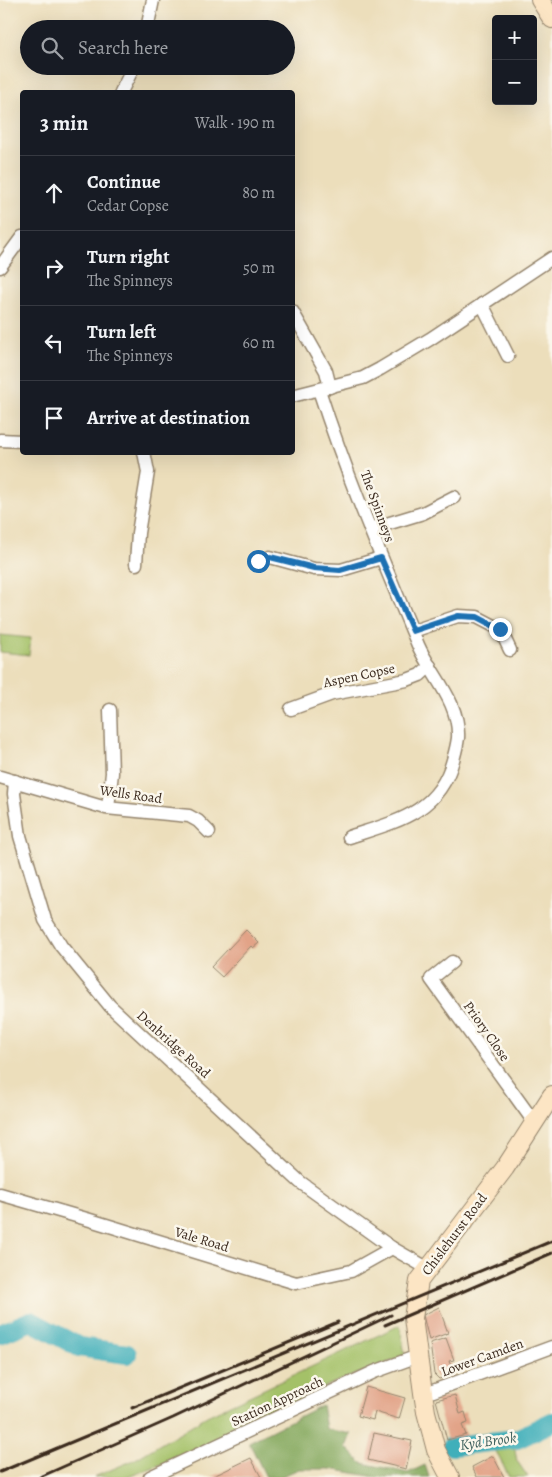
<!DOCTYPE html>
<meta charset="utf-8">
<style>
:root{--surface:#171b24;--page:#242831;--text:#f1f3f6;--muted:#9ea1a6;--line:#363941}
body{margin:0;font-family:Alegreya,serif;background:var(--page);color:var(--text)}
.controls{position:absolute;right:15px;top:15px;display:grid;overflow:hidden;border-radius:5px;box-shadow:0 5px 20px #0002}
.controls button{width:45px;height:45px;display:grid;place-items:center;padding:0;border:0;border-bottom:1px solid var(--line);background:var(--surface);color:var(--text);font:25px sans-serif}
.stop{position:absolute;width:15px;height:15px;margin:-11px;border:4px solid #1f6fb2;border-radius:50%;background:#fff}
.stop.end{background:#1f6fb2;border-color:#fff;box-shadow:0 1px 5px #0008}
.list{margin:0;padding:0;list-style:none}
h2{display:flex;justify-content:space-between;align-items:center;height:65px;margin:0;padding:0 20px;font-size:21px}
h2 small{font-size:16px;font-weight:400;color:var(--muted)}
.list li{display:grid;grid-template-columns:32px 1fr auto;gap:15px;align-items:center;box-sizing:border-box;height:75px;padding:0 20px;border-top:1px solid var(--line)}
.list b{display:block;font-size:19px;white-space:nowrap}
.list p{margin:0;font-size:16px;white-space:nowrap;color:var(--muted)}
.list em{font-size:16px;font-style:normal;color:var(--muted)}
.icon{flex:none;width:28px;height:28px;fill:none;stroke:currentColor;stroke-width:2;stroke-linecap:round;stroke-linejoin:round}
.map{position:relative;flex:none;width:552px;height:1477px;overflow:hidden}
.search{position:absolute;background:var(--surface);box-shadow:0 5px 20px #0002;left:20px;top:20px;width:275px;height:55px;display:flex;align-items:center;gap:12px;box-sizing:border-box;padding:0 18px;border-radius:28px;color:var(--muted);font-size:19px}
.panel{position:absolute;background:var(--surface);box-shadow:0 5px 20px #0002;left:20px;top:90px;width:275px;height:365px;border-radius:5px}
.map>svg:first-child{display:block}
</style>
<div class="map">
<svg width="552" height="1477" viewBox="0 0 552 1477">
<rect width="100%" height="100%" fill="#fbf7ec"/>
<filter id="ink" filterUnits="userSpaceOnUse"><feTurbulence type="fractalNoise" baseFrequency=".02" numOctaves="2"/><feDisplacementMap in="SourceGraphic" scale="10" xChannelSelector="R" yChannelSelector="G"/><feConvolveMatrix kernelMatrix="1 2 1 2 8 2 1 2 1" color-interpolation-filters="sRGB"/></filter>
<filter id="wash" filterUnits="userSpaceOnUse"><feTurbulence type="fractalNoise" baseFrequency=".0096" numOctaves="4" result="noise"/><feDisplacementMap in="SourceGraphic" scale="20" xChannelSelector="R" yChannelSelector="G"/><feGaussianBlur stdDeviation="1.12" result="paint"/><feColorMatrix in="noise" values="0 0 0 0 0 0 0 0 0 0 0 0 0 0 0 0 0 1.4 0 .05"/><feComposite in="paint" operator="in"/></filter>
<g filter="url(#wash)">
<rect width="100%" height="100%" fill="#ecdebb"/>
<g fill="#a4c168" stroke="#707643">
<path d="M0,635L31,638L29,655L0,652Z"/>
<path d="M400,1325L405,1356L333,1383L185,1455L128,1477H94L134,1460L207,1416Z"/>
<path d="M514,1446L517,1461L528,1477H509L495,1449Z"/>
</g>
<path fill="#83a75c" stroke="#5f683d" d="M322,1405L326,1429L351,1434L346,1447L362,1463L408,1473L425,1465L429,1477H376L330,1469H299L280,1477H266L249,1442Z"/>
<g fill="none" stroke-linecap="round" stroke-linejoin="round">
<g stroke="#3fafba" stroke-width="20">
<path d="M0,1334L31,1321L79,1347L127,1354"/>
<path d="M452,1446L517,1439L552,1422"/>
</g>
</g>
<g id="blocks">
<g fill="#e2a387">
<path d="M246,930L259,943L253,948L251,946L222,977L211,967Z"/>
<path d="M439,1307L448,1333L429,1340L423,1315Z"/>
<path d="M446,1338L454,1360L449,1361L454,1374L439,1379L434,1374L430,1343Z"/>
<path d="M366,1387L405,1398L399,1419L375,1412L373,1420L358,1416Z"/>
<path d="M455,1395L460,1414L465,1412L468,1423L462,1425L466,1435L447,1440L436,1400Z"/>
<path d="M374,1433L412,1441L406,1469L368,1460Z"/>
<path d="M493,1456L504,1477H477L472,1467Z"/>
<path d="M251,1458L261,1477H211L220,1473Z"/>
</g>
</g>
</g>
<g filter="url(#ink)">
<use href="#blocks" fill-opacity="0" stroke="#94846c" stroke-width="1"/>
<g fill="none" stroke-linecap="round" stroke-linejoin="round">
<g stroke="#94846c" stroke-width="15">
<g id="street">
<path d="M147,29L153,0"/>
<path d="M121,92L134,66"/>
<path d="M0,267L22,237"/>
<path d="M482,304L508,356"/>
<path d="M292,311L326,371L330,387"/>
<path d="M319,390C347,477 383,561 418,645C431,675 460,702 458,738C457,745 455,753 453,760C439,813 395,822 349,837"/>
<path d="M292,396L363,378L380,369L430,339L552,258"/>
<path d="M0,440L22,441"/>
<path d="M370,529L423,513L454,497"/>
<path d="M258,561L270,557L314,569L341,570L381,558"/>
<path d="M136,564L138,533L148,472L144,452"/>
<path d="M413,631L458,616L477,617L500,629L510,650"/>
<path d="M291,709L332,694L407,680L420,675L430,666"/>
<path d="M0,777L106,808L189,816L198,821L209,832"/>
<path d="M15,781L14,794L20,836L45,920L61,946L110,1006L300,1182L392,1248L427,1268"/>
<path d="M108,808L112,773L110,710"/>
<path d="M452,962L431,979L534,1122"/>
<path d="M0,1194L90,1220L296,1283L351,1271L392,1248"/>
<path d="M423,1393L433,1391L552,1347"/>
<path d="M150,1477L374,1372L418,1356"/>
</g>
</g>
<g stroke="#94846c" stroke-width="20">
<g id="secondary">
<path d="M540,0L552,19"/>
<path d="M450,1477L436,1450L426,1412L423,1393L413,1318L419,1281L505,1168L552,1095"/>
</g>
</g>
<use href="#street" stroke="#fff" stroke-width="12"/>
<use href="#secondary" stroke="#fce5c4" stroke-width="18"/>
<g stroke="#3b2a1e" stroke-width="3">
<path d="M385,1325L552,1253"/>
<path d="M132,1408L338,1322"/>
<path d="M0,1472L552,1241"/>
<path d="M40,1477L173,1418L391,1315"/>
</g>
</g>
</g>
<g fill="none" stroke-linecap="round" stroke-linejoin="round" filter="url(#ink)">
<path stroke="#1f6fb2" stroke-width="6" d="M258,561L270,557L314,568L340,570L381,558L413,631L458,616L477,617L500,629"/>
</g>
<g text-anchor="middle" stroke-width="5" stroke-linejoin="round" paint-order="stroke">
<g font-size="14" fill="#3b2a1e" stroke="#fbf7ec">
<text transform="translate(378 506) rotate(70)" y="5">The Spinneys</text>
<text transform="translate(359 675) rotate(-12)" y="5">Aspen Copse</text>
<text transform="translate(131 794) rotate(8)" y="5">Wells Road</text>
<text transform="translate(487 1031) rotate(55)" y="5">Priory Close</text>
<text transform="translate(174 1044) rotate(42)" y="5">Denbridge Road</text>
<text transform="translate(454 1234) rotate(-53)" y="5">Chislehurst Road</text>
<text transform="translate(202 1239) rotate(17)" y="5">Vale Road</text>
<text transform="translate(482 1357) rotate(-20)" y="5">Lower Camden</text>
<text transform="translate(277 1401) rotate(-25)" y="5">Station Approach</text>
</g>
<g font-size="15" font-style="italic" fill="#3d5f5c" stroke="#fbf7ec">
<text transform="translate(488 1441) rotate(-8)" y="5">Kyd Brook</text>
</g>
</g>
</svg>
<div class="controls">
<button>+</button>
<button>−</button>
</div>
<div class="stop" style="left:258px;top:561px"></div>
<div class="stop end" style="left:500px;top:629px"></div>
<div class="search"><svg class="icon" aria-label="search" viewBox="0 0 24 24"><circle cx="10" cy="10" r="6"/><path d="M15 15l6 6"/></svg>Search here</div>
<section class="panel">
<h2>3 min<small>Walk · 190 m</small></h2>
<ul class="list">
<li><svg class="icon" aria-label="ahead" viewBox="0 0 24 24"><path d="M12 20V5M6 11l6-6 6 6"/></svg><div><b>Continue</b><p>Cedar Copse</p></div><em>80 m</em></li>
<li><svg class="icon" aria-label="right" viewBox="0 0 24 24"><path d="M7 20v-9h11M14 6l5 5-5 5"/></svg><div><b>Turn right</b><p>The Spinneys</p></div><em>50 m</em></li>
<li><svg class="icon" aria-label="left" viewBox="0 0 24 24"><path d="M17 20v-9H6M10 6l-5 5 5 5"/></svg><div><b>Turn left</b><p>The Spinneys</p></div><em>60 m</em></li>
<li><svg class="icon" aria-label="arrive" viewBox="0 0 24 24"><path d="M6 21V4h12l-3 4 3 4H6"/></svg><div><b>Arrive at destination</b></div></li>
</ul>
</section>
</div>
